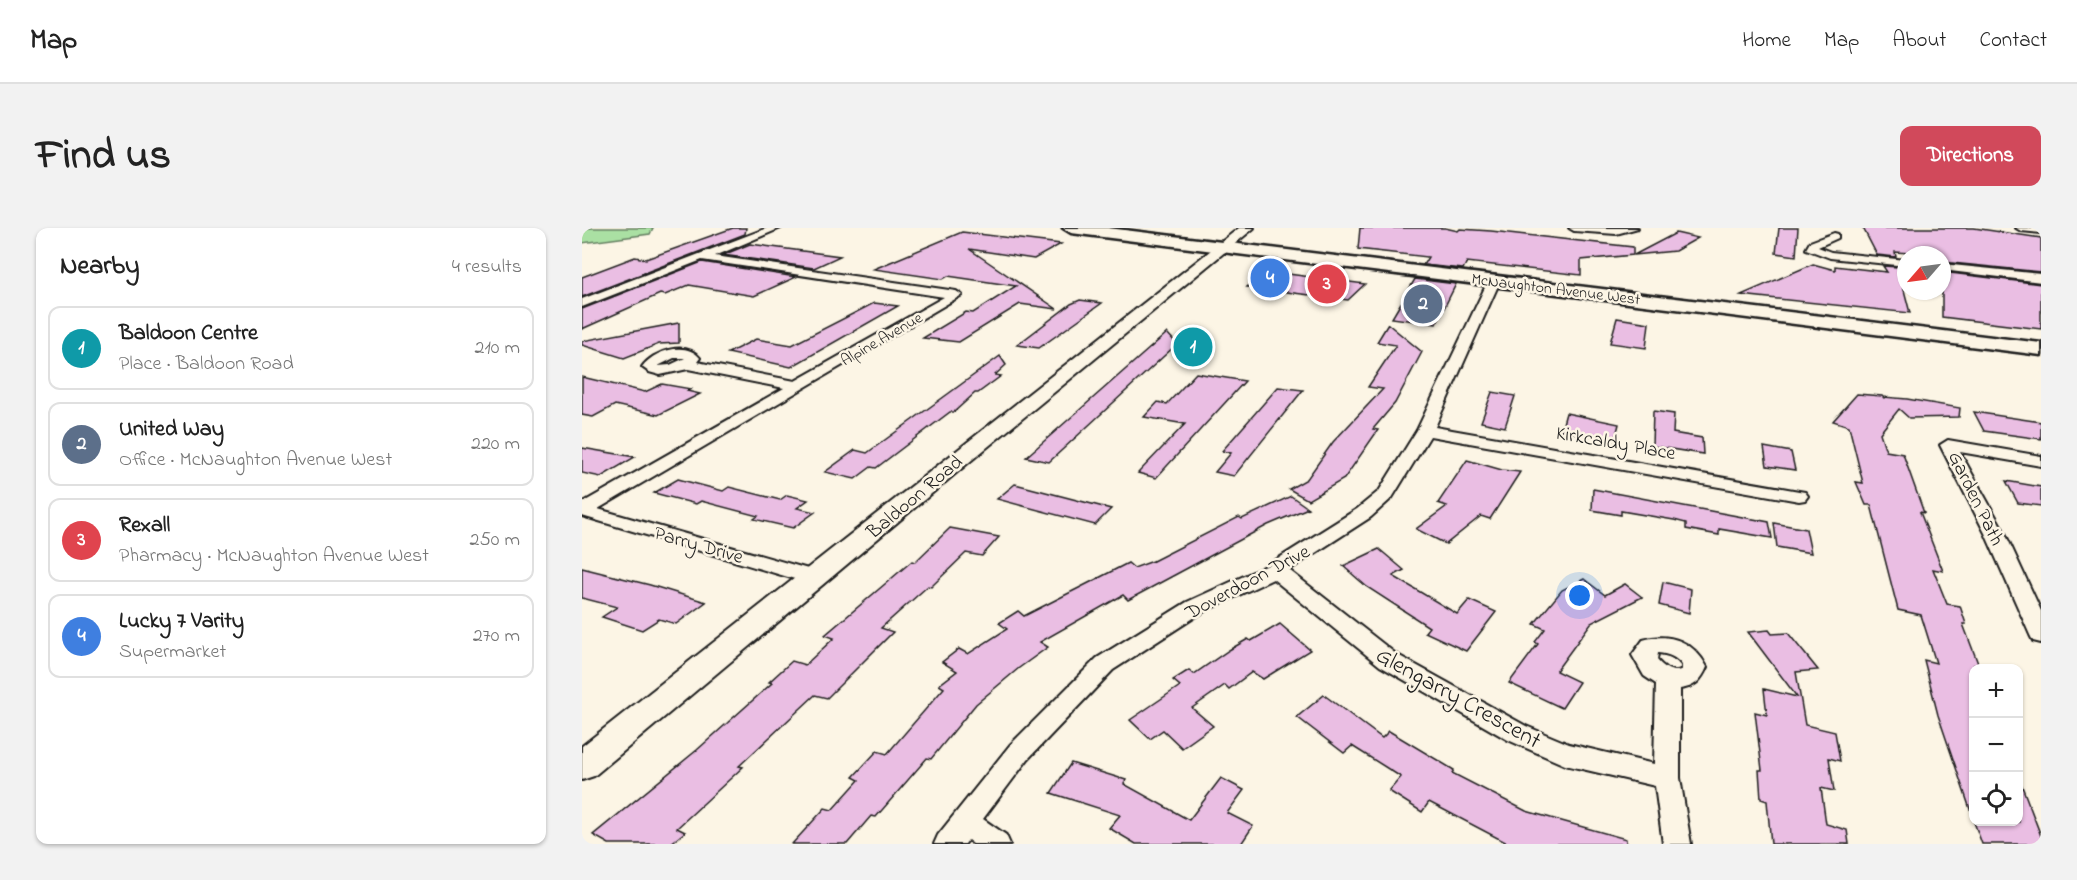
<!DOCTYPE html>
<meta charset="utf-8">
<style>
:root{--surface:#fff;--page:#f2f2f2;--text:#222;--muted:#767676;--line:#e0e0e0;--accent:#d1495b}
body{margin:0;font-family:"Indie Flower",sans-serif;background:var(--page);color:var(--text)}
.controls{position:absolute;right:18px;bottom:18px;display:grid;overflow:hidden;border-radius:12px;box-shadow:0 2px 4px #0004}
.controls button{width:54px;height:54px;display:grid;place-items:center;padding:0;border:0;border-bottom:2px solid var(--line);background:var(--surface);color:var(--text);font:30px sans-serif}
.compass{position:absolute;left:1315px;top:18px;width:54px;height:54px;border-radius:50%;background:var(--surface);box-shadow:0 2px 4px #0004;rotate:242deg}
.you{position:absolute;left:998px;top:368px;width:21px;height:21px;margin:-15px;border:4px solid #fff;border-radius:50%;background:#1a73e8;box-shadow:0 0 0 9px #1a73e833}
.badge{display:grid;place-items:center;width:39px;height:39px;border-radius:50%;background:var(--accent);color:#fff;font-size:20px;font-weight:700}
.pin{position:absolute;translate:-50% -50%;border:3px solid #fff;box-shadow:0 2px 6px #0006}
.list{margin:0;padding:0;list-style:none}
h2{display:flex;justify-content:space-between;align-items:center;height:78px;margin:0;padding:0 24px;font-size:26px}
h2 small{font-size:20px;font-weight:400;color:var(--muted)}
.list li{display:grid;grid-template-columns:39px 1fr auto;gap:18px;align-items:center;box-sizing:border-box;height:84px;margin:0 12px 12px;padding:0 12px;border:2px solid var(--line);border-radius:12px}
.list b{display:block;font-size:22px;white-space:nowrap}
.list p{margin:0;font-size:20px;white-space:nowrap;color:var(--muted)}
.list em{font-size:20px;font-style:normal;color:var(--muted)}
.icon{flex:none;width:33px;height:33px;fill:none;stroke:currentColor;stroke-width:2;stroke-linecap:round;stroke-linejoin:round}
.map{position:relative;flex:none;width:1459px;height:616px;overflow:hidden;border-radius:12px}
header{display:flex;align-items:center;gap:36px;box-sizing:border-box;height:84px;padding:0 30px;background:var(--surface);border-bottom:2px solid var(--line)}
header strong{font-size:28px}
nav{display:flex;gap:33px;margin-inline-start:auto;font-size:21px}
.intro{display:flex;align-items:center;justify-content:space-between;box-sizing:border-box;height:144px;padding:0 36px}
h1{margin:0;font-size:42px}
.button{padding:15px 27px;border-radius:12px;background:var(--accent);color:#fff;font-size:21px;font-weight:700}
main{display:flex;gap:36px;padding:0 36px}
aside{flex:1;background:var(--surface);border-radius:12px;box-shadow:0 2px 4px #0004}
.map>svg:first-child{display:block}
</style>
<header>
<strong>Map</strong>
<nav><a>Home</a><a>Map</a><a>About</a><a>Contact</a></nav>
</header>
<div class="intro"><h1>Find us</h1><a class="button">Directions</a></div>
<main>
<aside>
<h2>Nearby<small>4 results</small></h2>
<ul class="list">
<li><span class="badge" style="background:#0f9aa8">1</span><div><b>Baldoon Centre</b><p>Place · Baldoon Road</p></div><em>210 m</em></li>
<li><span class="badge" style="background:#5c6f8a">2</span><div><b>United Way</b><p>Office · McNaughton Avenue West</p></div><em>220 m</em></li>
<li><span class="badge" style="background:#e0444e">3</span><div><b>Rexall</b><p>Pharmacy · McNaughton Avenue West</p></div><em>250 m</em></li>
<li><span class="badge" style="background:#3f7fe0">4</span><div><b>Lucky 7 Varity</b><p>Supermarket</p></div><em>270 m</em></li>
</ul>
</aside>
<div class="map">
<svg width="1459" height="616" viewBox="0 0 1459 616">
<rect width="100%" height="100%" fill="#fcf5e5"/>
<filter id="ink" filterUnits="userSpaceOnUse"><feTurbulence type="fractalNoise" baseFrequency=".0167" numOctaves="2"/><feDisplacementMap in="SourceGraphic" scale="12" xChannelSelector="R" yChannelSelector="G"/><feConvolveMatrix kernelMatrix="1 2 1 2 8 2 1 2 1" color-interpolation-filters="sRGB"/></filter>
<g filter="url(#ink)">
<path fill="#aae0a3" stroke="#637e60" stroke-width="1.5" d="M0,0H71L68,6L0,15Z"/>
<g fill="#eabee3" stroke="#1c1c1c" stroke-width="1.5">
<path d="M151,0H164L163,6L0,69V49L53,29L64,31Z"/>
<path d="M778,0H863L876,3L878,1L909,3L1051,19V27L999,32V47L885,34L881,41L841,37L846,29L776,21Z"/>
<path d="M1197,0H1216L1214,28L1194,25Z"/>
<path d="M1281,0H1392L1459,10V44L1360,34V27L1313,24L1314,29L1295,27Z"/>
<path d="M380,4L479,16L452,31L387,21L475,81L438,76L377,114L341,110L384,84L391,85L434,58L366,48L361,51L292,41Z"/>
<path d="M1094,5L1116,10L1093,23L1052,27Z"/>
<path d="M168,16L258,28L232,40L141,27Z"/>
<path d="M120,34L214,49L172,68L107,57L83,67L78,66L0,101V81Z"/>
<path d="M1231,36L1253,42V38L1305,44L1301,38L1316,39L1328,85L1159,67Z"/>
<path d="M683,43L783,56L766,72L665,59Z"/>
<path d="M1360,44L1459,56V101L1360,89Z"/>
<path d="M833,51L874,56L854,96L810,90Z"/>
<path d="M498,72L520,75L457,120L435,117L489,76Z"/>
<path d="M292,75L316,78L209,139L146,125L174,111L210,117Z"/>
<path d="M1035,90L1067,95L1064,120L1028,115Z"/>
<path d="M97,95V115L77,116L42,130L0,117V113Z"/>
<path d="M806,96L840,124L813,175L791,201L796,202L762,251L726,272L707,261L725,251L751,214L801,161L786,159L814,117L795,114Z"/>
<path d="M585,105L595,116L467,234L444,229Z"/>
<path d="M418,128L424,137L413,147L419,148L396,165H393L372,184H368L294,240L289,239L273,251L243,244L273,222L285,225Z"/>
<path d="M614,145L663,153L574,250L556,245L603,196L562,189L576,174L585,176Z"/>
<path d="M0,149L63,164L80,156L109,161L105,163L118,166L76,187L33,177L11,189L0,187Z"/>
<path d="M696,159L721,162L652,248L633,244L649,225L640,223Z"/>
<path d="M910,164L933,168L923,199L899,194Z"/>
<path d="M1275,166L1300,168L1303,171L1302,169L1325,171L1378,180L1377,189L1327,190L1317,181L1298,205L1304,223L1321,226L1342,285L1338,284L1361,343L1351,341L1365,376L1378,378L1384,396H1381L1397,438L1392,437V580L1388,581L1356,487L1342,432L1354,435L1339,387L1316,382L1289,277H1284L1274,254L1281,255L1267,198L1251,193Z"/>
<path d="M1071,183L1092,186L1091,205L1120,210L1121,226L1070,218Z"/>
<path d="M1392,184L1459,194V211L1402,203Z"/>
<path d="M984,185L1037,196L1033,212L979,203Z"/>
<path d="M1182,219L1209,224L1213,242L1185,238Z"/>
<path d="M0,220L53,229L19,249L0,245Z"/>
<path d="M885,232L920,242L938,244L908,291L899,288L864,316L834,301L865,278L856,275Z"/>
<path d="M96,251L141,263L147,259L198,272L205,267L226,272L215,280L233,284L211,300L172,291L176,288L119,273L114,276L72,265Z"/>
<path d="M1424,253L1459,259V278L1436,275Z"/>
<path d="M433,256L529,281L513,297L415,271Z"/>
<path d="M1011,261L1187,294L1190,310L1137,301V307L1104,301V295L1092,292L1039,283V287L1010,282Z"/>
<path d="M709,268L726,280L686,297L546,372L541,367L458,414L466,419L437,440L394,476L349,531L345,530L294,589L289,588L265,616H210L243,580L250,582L277,552L271,549L295,523L305,526L362,460L357,457L375,443L360,434L377,421L386,426L425,401L417,395L436,383L442,388L546,335L552,340L571,333L657,289L660,291Z"/>
<path d="M1192,295L1224,301L1229,325L1195,319Z"/>
<path d="M368,300L417,309L400,328L384,325L349,359L346,358L299,400L311,404L245,470L233,467L157,538L161,539L95,600L103,604L88,616H27L11,607L115,522L190,455L187,454L210,433L223,437L252,410L243,407L330,333L333,334Z"/>
<path d="M797,321L822,342L811,348L875,386L887,372L914,384L884,423L843,404L847,399L785,359L761,338Z"/>
<path d="M0,340L68,357L124,374L94,396L77,391L60,402L20,389L35,379L0,370Z"/>
<path d="M1002,351L1023,367L1043,356L1060,369L1009,395L974,443L997,454L980,480L927,455L956,416L953,414L963,401L952,396L980,362Z"/>
<path d="M1081,354L1109,361L1107,385L1077,377Z"/>
<path d="M698,396L728,422L681,451L670,444L647,461L643,457L610,480L631,498L600,520L581,502L568,511L548,492L598,458L591,452L607,442L612,446L647,422L666,411L669,413Z"/>
<path d="M1187,402L1190,406L1206,405L1236,442L1214,444L1223,497L1253,504L1258,533L1247,530L1252,563L1239,560L1244,596L1265,602L1267,616H1189L1185,573L1179,571L1177,542H1180L1173,484L1185,487L1182,461L1215,469L1166,404Z"/>
<path d="M742,467L800,510L807,503L872,542L870,545L944,583L1044,611V616H927L847,574L840,584L807,563L819,549L770,518L762,525L715,489Z"/>
<path d="M489,535L544,552L542,556L607,592L639,550L662,562L645,585L671,598L659,616H554L527,600L538,587L469,565Z"/>
<path d="M1438,553L1459,608V616H1400L1392,594H1437Z"/>
</g>
<g fill="none" stroke-linecap="round" stroke-linejoin="round">
<g stroke="#1c1c1c" stroke-width="4">
<g id="minor">
<path d="M185,0H199L133,28L374,63L380,67L16,281L240,345L243,350L240,355L233,357L0,288V275L202,160L106,141L78,147L67,144L60,139C71,123 104,112 118,130L115,134L213,153L362,69L120,32L0,79V71ZM92,130H103L88,137L76,138Z"/>
<path d="M987,0H1056L1034,6L992,3Z"/>
<path d="M1434,0H1459V5L1439,3Z"/>
<path d="M1252,5L1256,6V10L1236,19L1249,24L1324,32V38L1248,30L1224,21L1228,14Z"/>
<path d="M1360,36L1459,46V54L1360,42Z"/>
<path d="M912,49L918,53L853,199L1217,263L1223,264L1226,268L1223,272L1217,273L848,208L810,270L789,289L707,342L814,426L944,498L987,516L1072,536L1074,456L1062,448L1050,427L1061,412C1088,404 1112,414 1125,439C1119,453 1113,459 1098,461V550L1109,616H1081L1073,558L983,537L926,512L798,438L691,351L621,384L531,442L446,531L401,591L424,607L428,616H391L386,612L383,616H352L356,607L428,517L515,430L605,374L686,337L775,281L797,263L835,202L906,53ZM1076,425C1087,426 1094,429 1100,437V441C1091,447 1081,439 1075,432Z"/>
<path d="M1366,212L1459,228V238L1378,224L1423,305L1459,383V415L1451,413L1448,407L1403,305L1358,217Z"/>
</g>
</g>
<g stroke="#1c1c1c" stroke-width="4">
<path id="tertiary" d="M657,0H672L391,231L12,548L0,552V518Z"/>
</g>
<g stroke="#1c1c1c" stroke-width="5">
<path id="secondary" d="M481,0H526L1459,115V127L489,5Z"/>
</g>
<use href="#minor" fill="#fcf5e5" fill-rule="evenodd"/>
<use href="#tertiary" fill="#fcf5e5" fill-rule="evenodd"/>
<use href="#secondary" fill="#fcf5e5" fill-rule="evenodd"/>
</g>
</g>
<g text-anchor="middle" stroke-width="5" stroke-linejoin="round" paint-order="stroke">
<g font-size="16" fill="#1c1c1c" stroke="#fcf5e5">
<text transform="translate(974 60) rotate(7)" y="6">McNaughton Avenue West</text>
<text transform="translate(299 110) rotate(-30)" y="6">Alpine Avenue</text>
</g>
<g font-size="20" fill="#1c1c1c" stroke="#fcf5e5">
<text transform="translate(1034 214) rotate(10)" y="7">Kirkcaldy Place</text>
<text transform="translate(332 268) rotate(-40)" y="7">Baldoon Road</text>
<text transform="translate(1395 270) rotate(64)" y="7">Garden Path</text>
<text transform="translate(117 316) rotate(16)" y="7">Parry Drive</text>
<text transform="translate(665 353) rotate(-28)" y="7">Doverdoon Drive</text>
</g>
<g font-size="24" fill="#1c1c1c" stroke="#fcf5e5">
<text transform="translate(877 469) rotate(29)" y="8">Glengarry Crescent</text>
</g>
</g>
</svg>
<div class="controls">
<button>+</button>
<button>−</button>
<button><svg class="icon" aria-label="locate" viewBox="0 0 24 24"><circle cx="12" cy="12" r="6"/><path d="M12 2v4M12 18v4M2 12h4M18 12h4"/></svg></button>
</div>
<svg class="compass" viewBox="-18 -18 36 36"><path d="M0-13l5 13h-10z" fill="#e53935"/><path d="M0 13l5-13h-10z" fill="#767676"/></svg>
<div class="you"></div>
<div class="pin badge" style="left:611px;top:119px;background:#0f9aa8">1</div>
<div class="pin badge" style="left:841px;top:76px;background:#5c6f8a">2</div>
<div class="pin badge" style="left:745px;top:56px;background:#e0444e">3</div>
<div class="pin badge" style="left:688px;top:50px;background:#3f7fe0">4</div>
</div>
</main>
